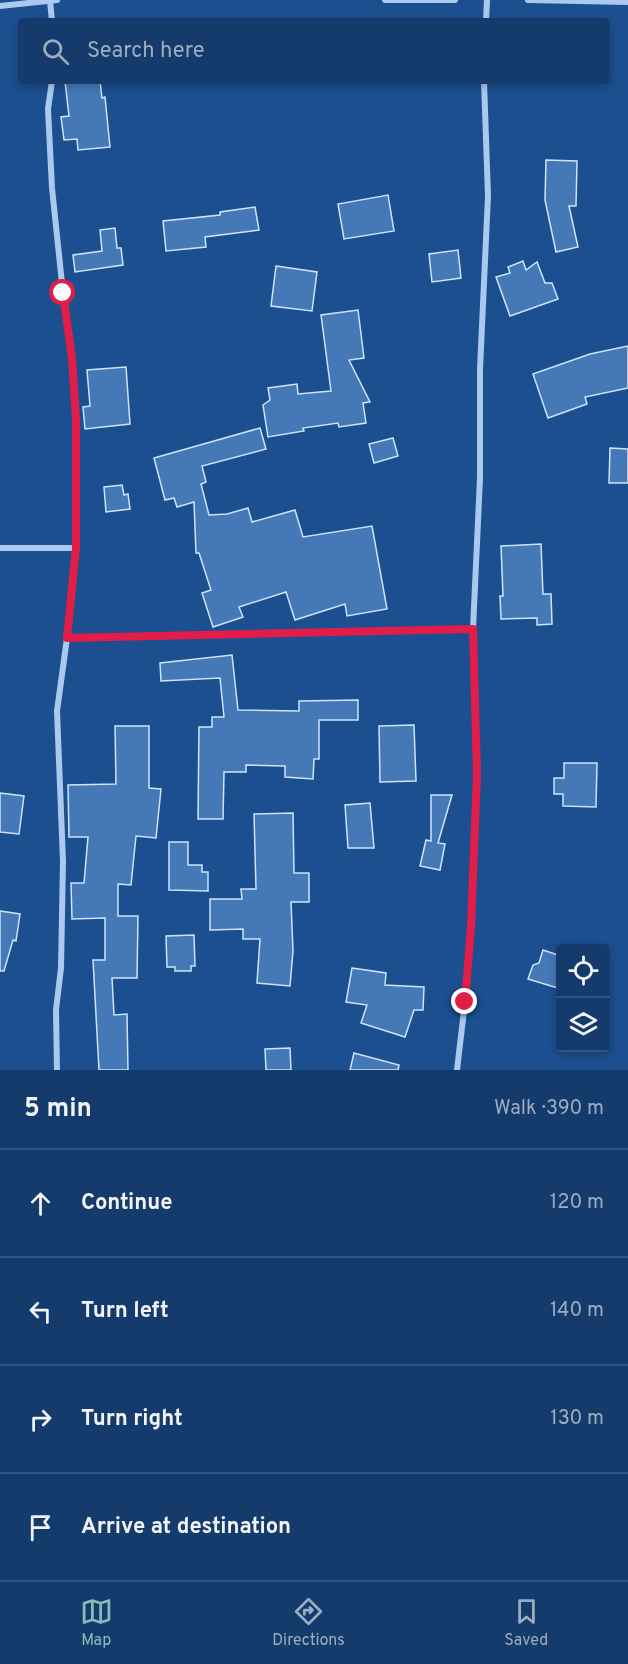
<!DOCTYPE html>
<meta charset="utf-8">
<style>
:root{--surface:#143b6b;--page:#214673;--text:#f1f3f6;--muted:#9dadc1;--line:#33557e;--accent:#8bbbb9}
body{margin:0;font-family:Overpass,sans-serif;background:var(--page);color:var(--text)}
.controls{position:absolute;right:18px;bottom:18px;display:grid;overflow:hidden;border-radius:6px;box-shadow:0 3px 9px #0003}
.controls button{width:54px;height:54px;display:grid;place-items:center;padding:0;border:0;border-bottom:2px solid var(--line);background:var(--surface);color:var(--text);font:30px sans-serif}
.stop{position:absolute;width:18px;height:18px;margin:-14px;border:4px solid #e11d48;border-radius:50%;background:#fff}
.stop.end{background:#e11d48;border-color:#fff;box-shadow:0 2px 6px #0008}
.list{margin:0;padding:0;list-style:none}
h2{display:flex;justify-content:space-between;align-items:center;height:78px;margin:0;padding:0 24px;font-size:26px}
h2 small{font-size:20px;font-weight:400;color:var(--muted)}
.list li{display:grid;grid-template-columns:39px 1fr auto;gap:18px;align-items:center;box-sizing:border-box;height:108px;padding:0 24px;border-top:2px solid var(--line)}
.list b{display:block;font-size:22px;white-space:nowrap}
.list em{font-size:20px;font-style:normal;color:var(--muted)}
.icon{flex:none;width:33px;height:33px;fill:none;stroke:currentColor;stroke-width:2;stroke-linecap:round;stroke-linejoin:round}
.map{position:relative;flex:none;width:628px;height:1070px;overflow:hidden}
.search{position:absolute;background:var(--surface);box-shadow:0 3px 9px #0003;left:18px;right:18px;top:18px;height:66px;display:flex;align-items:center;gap:15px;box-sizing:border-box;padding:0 21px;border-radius:6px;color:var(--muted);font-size:22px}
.sheet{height:510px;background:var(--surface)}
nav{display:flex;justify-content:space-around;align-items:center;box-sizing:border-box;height:84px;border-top:2px solid var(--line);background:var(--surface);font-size:16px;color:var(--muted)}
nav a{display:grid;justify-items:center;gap:3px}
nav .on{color:var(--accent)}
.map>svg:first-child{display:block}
</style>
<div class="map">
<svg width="628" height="1070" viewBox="0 0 628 1070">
<rect width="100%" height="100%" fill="#1b4f8f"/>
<g fill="#4478b7" stroke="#cfe3fa" stroke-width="1.5">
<path d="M65,81H100L102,98L105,97L110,147L78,150L77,139L64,140L61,117L69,116Z"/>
<path d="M546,160L577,161L576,206H569L578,247L556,252L545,200Z"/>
<path d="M388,195L394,231L344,239L338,204Z"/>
<path d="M255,207L259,230L205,237L206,247L166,251L163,221L220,215V212Z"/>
<path d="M115,228L117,248H121L123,265L75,272L73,255L102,251L100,230Z"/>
<path d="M458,250L461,278L432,282L429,254Z"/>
<path d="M523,261L526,270L537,262L545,283H552L558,299L510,316L496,277L510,273L508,267Z"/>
<path d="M276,266L317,272L312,311L271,306Z"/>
<path d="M358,310L364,358L349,360L370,402L363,403L366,423L339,427L338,423L303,428L304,431L268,437L263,405L270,400L268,388L297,384L298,394L331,391L321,315Z"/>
<path d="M628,346V388L585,397L587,404L548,418L533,374L590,354Z"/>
<path d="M126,367L130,424L85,429L83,407L90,406L87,370Z"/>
<path d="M260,428L266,449L202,466L206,482L201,484L209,515L227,514L248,508L252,522L295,510L303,537L372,526L387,609L347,616L345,604L295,620L286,592L239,607L243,617L213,627L202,593L211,590L199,553H196L194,502L177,507L174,498L165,500L154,458Z"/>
<path d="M393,438L398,456L374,463L369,444Z"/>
<path d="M610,448L628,449V483H609Z"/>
<path d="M122,485L124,495L128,494L130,509L106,512L104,487Z"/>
<path d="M541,544L543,594H551L552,624L537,625V618L501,619L500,596H503L501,546Z"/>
<path d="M232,655L238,710L299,711V701L358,700V720H319V759H314L313,779L285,777V766L246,765V772H224L223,819H198L199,727H212V717H224L220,678L161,681L160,663Z"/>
<path d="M414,725L416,781L380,782L379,726Z"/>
<path d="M115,726H149V788L161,789L156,838L136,836L131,885L118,884V916H138L137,978H112L114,1015L127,1014L128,1070H99L93,960H105V918L72,919L71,883H84L88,837H69L68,785L116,784Z"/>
<path d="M564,763H597L596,807L563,806V794H554V778H564Z"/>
<path d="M0,793L24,796L19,834L0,832Z"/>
<path d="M431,795H452L438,843L445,844L440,870L420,866L426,840L431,841Z"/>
<path d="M370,803L374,848H348L345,805Z"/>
<path d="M293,813L294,873H309V902H291L293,951L290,986L257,983L260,939H243V929L210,930V899H242L241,889H256L254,814Z"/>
<path d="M169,842H188V865H202V872H208V891L169,890Z"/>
<path d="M0,911L20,914L16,941L13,940L4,971H0Z"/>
<path d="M194,935L195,966H191V971H175V967H167L166,936Z"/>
<path d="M543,950L561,956V989L528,979L533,965L539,963Z"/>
<path d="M352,968L386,973L385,985L424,987L423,1010H414L405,1037L361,1023L367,1005L346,1002Z"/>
<path d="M290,1048L291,1070H266L265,1049Z"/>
<path d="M354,1053L399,1065L398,1070H350Z"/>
</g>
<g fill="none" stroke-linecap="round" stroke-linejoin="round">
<g stroke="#a9c9ee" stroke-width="6">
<path d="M385,0H455"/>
<path d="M528,0L628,2"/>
<path d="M50,1L52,21"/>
<path d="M0,6L57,0"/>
<path d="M486,21L487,0"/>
<path d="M52,81L48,109L52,188L63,293L72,358L76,419V548L67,638L57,711L63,861L61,968L56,1010L57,1070"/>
<path d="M0,548H76"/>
<path d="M67,638L473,629"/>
<path d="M457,1070L465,1002L471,927L477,774L473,629L480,478V369L488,196L484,81"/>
</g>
</g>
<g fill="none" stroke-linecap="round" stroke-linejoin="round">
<path stroke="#e11d48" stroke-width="8" d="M63,293L72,358L76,419V548L67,638L473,629L477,774L471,927L465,1002"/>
</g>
</svg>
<div class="controls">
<button><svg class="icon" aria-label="locate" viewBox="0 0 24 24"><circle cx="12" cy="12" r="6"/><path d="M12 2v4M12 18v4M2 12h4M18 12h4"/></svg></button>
<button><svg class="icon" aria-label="layers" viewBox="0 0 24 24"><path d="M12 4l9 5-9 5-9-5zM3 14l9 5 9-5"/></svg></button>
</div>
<div class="stop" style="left:63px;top:293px"></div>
<div class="stop end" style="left:465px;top:1002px"></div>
<div class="search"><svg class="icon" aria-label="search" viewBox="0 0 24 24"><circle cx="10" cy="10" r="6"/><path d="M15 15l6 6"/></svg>Search here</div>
</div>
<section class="sheet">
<h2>5 min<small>Walk · 390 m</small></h2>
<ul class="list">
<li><svg class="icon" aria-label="ahead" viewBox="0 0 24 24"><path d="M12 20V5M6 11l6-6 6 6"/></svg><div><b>Continue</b></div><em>120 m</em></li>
<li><svg class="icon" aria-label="left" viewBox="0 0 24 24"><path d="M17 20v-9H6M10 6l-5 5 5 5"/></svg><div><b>Turn left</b></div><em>140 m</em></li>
<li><svg class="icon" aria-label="right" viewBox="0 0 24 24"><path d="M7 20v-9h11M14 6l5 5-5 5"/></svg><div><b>Turn right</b></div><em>130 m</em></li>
<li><svg class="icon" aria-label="arrive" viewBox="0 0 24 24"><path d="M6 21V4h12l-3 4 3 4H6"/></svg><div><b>Arrive at destination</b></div></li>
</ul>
</section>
<nav>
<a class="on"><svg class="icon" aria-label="map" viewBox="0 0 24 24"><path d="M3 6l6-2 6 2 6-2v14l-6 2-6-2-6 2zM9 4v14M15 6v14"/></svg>Map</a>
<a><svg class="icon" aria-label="directions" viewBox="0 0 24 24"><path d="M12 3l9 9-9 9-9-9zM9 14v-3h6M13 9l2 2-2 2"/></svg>Directions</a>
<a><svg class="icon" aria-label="saved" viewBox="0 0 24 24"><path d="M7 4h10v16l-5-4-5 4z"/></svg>Saved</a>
</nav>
